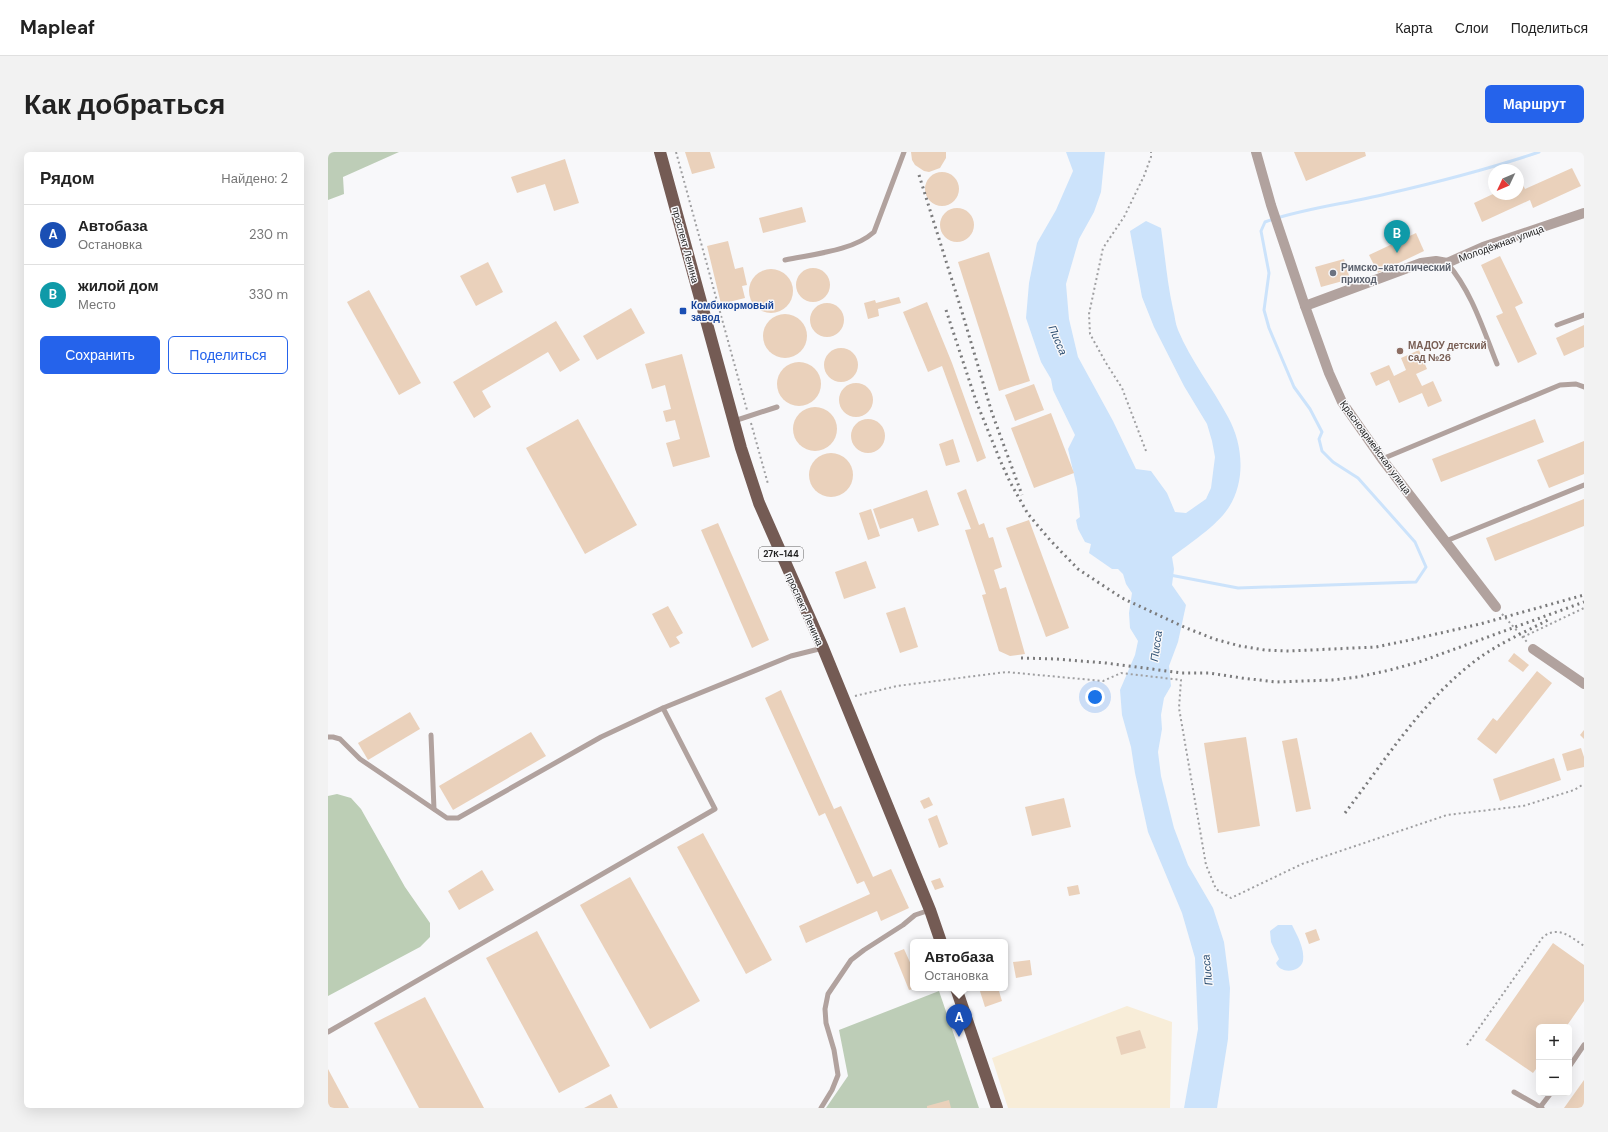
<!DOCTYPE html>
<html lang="ru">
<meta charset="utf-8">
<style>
:root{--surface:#fff;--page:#f2f2f2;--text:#222;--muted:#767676;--line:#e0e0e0;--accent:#2563eb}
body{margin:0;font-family:"DM Sans",sans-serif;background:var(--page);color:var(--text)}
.controls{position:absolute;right:12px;bottom:12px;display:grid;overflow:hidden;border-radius:6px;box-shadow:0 4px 16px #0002}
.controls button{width:36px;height:36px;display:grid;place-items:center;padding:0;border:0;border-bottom:1px solid var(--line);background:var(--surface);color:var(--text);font:20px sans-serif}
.compass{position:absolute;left:1160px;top:12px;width:36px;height:36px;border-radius:50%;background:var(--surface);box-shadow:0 4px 16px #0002;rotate:226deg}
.you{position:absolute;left:767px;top:545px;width:14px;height:14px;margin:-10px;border:3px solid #fff;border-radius:50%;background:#1a73e8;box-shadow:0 0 0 6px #1a73e833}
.badge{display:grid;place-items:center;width:26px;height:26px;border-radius:50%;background:var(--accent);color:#fff;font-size:13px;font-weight:700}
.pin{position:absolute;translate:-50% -33px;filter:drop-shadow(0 1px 2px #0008)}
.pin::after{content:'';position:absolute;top:21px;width:14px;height:12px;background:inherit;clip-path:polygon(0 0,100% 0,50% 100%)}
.popup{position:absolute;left:582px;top:787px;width:98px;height:52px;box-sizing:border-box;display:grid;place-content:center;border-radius:6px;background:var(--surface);filter:drop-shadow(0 1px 3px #0005);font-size:13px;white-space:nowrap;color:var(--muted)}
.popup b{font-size:15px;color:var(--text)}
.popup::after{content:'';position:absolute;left:50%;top:100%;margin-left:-8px;border:8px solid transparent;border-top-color:var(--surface)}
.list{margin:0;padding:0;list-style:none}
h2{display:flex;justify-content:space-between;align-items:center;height:52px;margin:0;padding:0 16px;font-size:17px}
h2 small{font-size:13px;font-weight:400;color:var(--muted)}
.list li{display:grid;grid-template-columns:26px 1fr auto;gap:12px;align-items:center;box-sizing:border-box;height:60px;padding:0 16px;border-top:1px solid var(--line)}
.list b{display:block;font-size:15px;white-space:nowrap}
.list p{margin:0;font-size:13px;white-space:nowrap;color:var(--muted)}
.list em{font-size:13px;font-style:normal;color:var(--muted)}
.actions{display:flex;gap:8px;padding:12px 16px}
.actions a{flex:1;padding:9px 0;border:1px solid var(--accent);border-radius:6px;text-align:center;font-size:14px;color:var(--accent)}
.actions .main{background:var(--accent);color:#fff}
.map{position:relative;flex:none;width:1256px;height:956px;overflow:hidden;border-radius:6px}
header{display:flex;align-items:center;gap:24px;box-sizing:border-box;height:56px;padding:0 20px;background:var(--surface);border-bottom:1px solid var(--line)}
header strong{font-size:19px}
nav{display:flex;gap:22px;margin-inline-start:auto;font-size:14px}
.intro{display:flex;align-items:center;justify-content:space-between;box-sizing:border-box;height:96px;padding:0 24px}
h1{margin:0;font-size:28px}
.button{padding:10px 18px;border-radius:6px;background:var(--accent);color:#fff;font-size:14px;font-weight:700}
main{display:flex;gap:24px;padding:0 24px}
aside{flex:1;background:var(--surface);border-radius:6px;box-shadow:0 4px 16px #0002}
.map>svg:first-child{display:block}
</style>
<header>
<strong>Mapleaf</strong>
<nav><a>Карта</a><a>Слои</a><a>Поделиться</a></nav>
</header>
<div class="intro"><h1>Как добраться</h1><a class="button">Маршрут</a></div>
<main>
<aside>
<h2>Рядом<small>Найдено: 2</small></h2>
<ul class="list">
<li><span class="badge" style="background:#1a4fb4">A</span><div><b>Автобаза</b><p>Остановка</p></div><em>230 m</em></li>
<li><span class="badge" style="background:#0f9aa8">B</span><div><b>жилой дом</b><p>Место</p></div><em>330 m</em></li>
</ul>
<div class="actions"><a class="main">Сохранить</a><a>Поделиться</a></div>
</aside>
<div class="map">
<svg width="1256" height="956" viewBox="0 0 1256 956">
<rect width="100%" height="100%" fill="#f8f8fa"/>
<path fill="#f8edd8" d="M799,854L844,870L842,956H680L664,906Z"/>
<g fill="#bdcdb7">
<path d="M0,0H71L15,25L16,42L0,48Z"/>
<path d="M611,839L651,956H498L520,924L511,878Z"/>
</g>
<path fill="#bcceb5" d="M9,642L23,646L33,657L77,735L102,771V785L92,795L0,844V644Z"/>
<g fill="#cce3fb">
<path d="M738,0H777L773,40L766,60L751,87L738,132L741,167L750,205L785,269L808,317L823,319L839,341L847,360L858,361L878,347L883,336L887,305L884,289L879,272L856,234L826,175L814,145L802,79L818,69L833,76C837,103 839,130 845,157C847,164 847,171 850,178C863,209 884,235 900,265C915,292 918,328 901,355C890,373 861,392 844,405L846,417L844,433L858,453L850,490L841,514L843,534L836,546L833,563L834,577L830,600L833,624L846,676L860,713L885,756L896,790L902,836L900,887L889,956H856L870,877L867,806L854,761L820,680L807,621L803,595L794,563L792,538L807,503L810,489L802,476L801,461L804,441L798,432L795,422L790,417H784L761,401L763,392L757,390L750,377L748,368L752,365L749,336L740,297L747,283L725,238L723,227L713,210L698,166L701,131L709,91L728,58L745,19Z"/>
<path d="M950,773H964C969,783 977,797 975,809C972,821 952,822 948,811L951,807L943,790L942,779Z"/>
</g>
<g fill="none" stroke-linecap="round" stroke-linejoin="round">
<path stroke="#cce3fb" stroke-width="3" d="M842,423L910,436L1088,430L1098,415L1087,390L1030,326L1005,310L994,299L991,287L994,280L982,257L966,235L941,176L936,158L941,121L933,79L937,70C976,56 1018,52 1058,42C1110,30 1161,17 1211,0"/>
</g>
<g fill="#ead1bb">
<path d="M357,0H382L387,16L364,22Z"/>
<path d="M583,0H618V6L612,16L601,20L596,19L587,13L584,8Z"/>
<path d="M966,0H1037L1038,4L978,29Z"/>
<path d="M237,7L251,51L226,59L217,32L189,41L183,25Z"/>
<path d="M1244,16L1253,34L1205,56L1202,48L1154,70L1146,51L1165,42H1190V31L1193,29L1197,37Z"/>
<circle cx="614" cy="37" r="17"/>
<path d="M474,55L478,70L435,81L431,66Z"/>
<circle cx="629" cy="73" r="17"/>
<path d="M1088,81L1096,99L1050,121L1041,103Z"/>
<path d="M400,89L407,117L415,115L419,133L414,134L417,146L393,152L379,94Z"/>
<path d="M661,100L702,229L671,239L630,110Z"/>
<path d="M1172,104L1195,151L1187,155L1209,202L1190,211L1168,164L1175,161L1153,113Z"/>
<path d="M1016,107L1022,127L993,135L987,115Z"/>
<path d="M160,110L175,140L148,154L132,124Z"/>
<circle cx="485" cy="133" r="17"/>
<circle cx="443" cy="139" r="22"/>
<path d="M41,138L93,231L71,243L19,150Z"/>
<path d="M571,145L573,151L550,157L551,164L540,167L536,151L547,148L548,151Z"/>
<path d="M599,150L624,211L658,306L649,310L614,214L600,220L575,160Z"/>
<circle cx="499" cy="168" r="17"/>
<path d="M303,156L317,181L269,208L255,184Z"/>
<circle cx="457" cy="184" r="22"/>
<path d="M228,169L252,208L232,220L220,200L154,239L163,255L146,266L125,230Z"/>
<path d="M1256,173V195L1236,204L1228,186Z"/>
<circle cx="513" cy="213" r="17"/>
<path d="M1091,198L1099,217L1088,222L1094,234L1105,229L1114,249L1100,255L1094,241L1071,251L1061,228L1048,234L1042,221L1061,213L1066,224L1078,218L1073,206Z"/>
<path d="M354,202L382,305L345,315L338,291L352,287L347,268L338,270L335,259L343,257L337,233L324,237L317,212Z"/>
<circle cx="471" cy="232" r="22"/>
<circle cx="528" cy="248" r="17"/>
<path d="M706,232L716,258L687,269L677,243Z"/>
<circle cx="487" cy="277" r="22"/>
<path d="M723,261L746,321L706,336L683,276Z"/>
<path d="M250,267L309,373L257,402L198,296Z"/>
<path d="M1207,267L1216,290L1113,330L1104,307Z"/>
<circle cx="540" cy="284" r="17"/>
<path d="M625,287L632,310L618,314L611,292Z"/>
<path d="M1256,289V322L1221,336L1209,308Z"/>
<circle cx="503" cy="323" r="22"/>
<path d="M638,337L651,373L656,371L661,386L665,385L674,415L666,418L672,437L678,435L697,502L682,504L671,499L654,443L658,442L637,378L643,377L629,341Z"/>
<path d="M599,338L611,373L590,380L585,366L552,377L545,357Z"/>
<path d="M1256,347V374L1167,409L1158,386Z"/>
<path d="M543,357L552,384L540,388L531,361Z"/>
<path d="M701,368L741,476L718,485L678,376Z"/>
<path d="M390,371L441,488L424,496L373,378Z"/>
<path d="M538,409L548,436L516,447L507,420Z"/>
<path d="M340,454L355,481L348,485L352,491L342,496L324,462Z"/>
<path d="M577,455L590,495L572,501L558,461Z"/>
<path d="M1186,501L1201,513L1195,520L1180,509Z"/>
<path d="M1209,519L1224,531L1168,602L1149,587L1165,566L1169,569Z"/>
<path d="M453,538L506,657L513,654L545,725L563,717L581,756L553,769L549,759L478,791L471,774L542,742L536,729L529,732L497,661L491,664L437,546Z"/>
<path d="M82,560L92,577L40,608L30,591Z"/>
<path d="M1256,578V587L1252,583Z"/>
<path d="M203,580L218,604L125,658L111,634Z"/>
<path d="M918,585L932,674L890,681L876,591Z"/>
<path d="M969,586L983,657L968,660L954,589Z"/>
<path d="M1253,596L1256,605V615L1239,619L1234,602Z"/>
<path d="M1226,606L1233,628L1172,649L1165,627Z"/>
<path d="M601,645L605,653L596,657L592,649Z"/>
<path d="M736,646L743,675L704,684L697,655Z"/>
<path d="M609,663L620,692L611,696L600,667Z"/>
<path d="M375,681L444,808L418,822L349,695Z"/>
<path d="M154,718L166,738L131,758L120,739Z"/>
<path d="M302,725L372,849L322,877L252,753Z"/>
<path d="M612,726L616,735L607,738L603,729Z"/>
<path d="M750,733L752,742L741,744L739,735Z"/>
<path d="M988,777L992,788L981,792L977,781Z"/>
<path d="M209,779L282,914L231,941L158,806Z"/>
<path d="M1225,791L1256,813V849L1238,875H1211V913L1205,921L1157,888Z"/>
<path d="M576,797L585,817V837L581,838L566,801Z"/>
<path d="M702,808L704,823L688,826L685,810Z"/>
<path d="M651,836H670L674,849L657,855Z"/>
<path d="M97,845L156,956H91L46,871Z"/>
<path d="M812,878L818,896L793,903L788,885Z"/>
<path d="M0,917L21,956H0Z"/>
<path d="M1256,928V956H1236Z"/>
<path d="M283,942L290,956H256Z"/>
<path d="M621,948L623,956H599V954Z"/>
</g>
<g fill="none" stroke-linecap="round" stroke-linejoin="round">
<g stroke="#9f9fa1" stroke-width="2" stroke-dasharray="2 3" stroke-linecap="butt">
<path d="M348,0L419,258"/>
<path d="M423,271L440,332"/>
<path d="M818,299L794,236L778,211L762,182L761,162L775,96L796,65L816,24L823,5V0"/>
<path d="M1174,462L1199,490"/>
<path d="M1195,485L1256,456"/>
<path d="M527,544L569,534L678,520L775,529L793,521L853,528L851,556L878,713L888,737L903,746L974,712L1119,663L1195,654L1246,638L1256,632"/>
<path d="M1139,893L1215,785C1230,773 1243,785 1256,794"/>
</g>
<g stroke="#b1a29e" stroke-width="5">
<path d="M457,108C485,102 525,99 546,80L576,0"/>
<path d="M1119,111C1144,140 1155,177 1169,212"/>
<path d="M1229,173L1256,163"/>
<path d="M406,269L449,255"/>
<path d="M1054,307L1232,233L1248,232L1256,235"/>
<path d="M1118,389L1256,333"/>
<path d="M103,583L106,657"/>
<path d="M0,585H5L12,587L32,607L119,666H130L273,585L335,556"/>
<path d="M0,880L387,657L335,556L463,504L495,496"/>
<path d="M1241,915L1256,893"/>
<path d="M1186,940L1214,956"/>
<path d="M1213,954L1223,941"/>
<path d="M493,956L504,938L510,923L506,898L498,871L497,857L500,842L523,808L536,798L575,773L587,763L602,758"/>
</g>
<g stroke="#b1a29e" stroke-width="10">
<path d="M928,0L943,53L977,154L1001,221L1014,250L1054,307L1168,455"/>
<path d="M977,154L1093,111L1108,109L1119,111L1155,95L1256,61"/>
<path d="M1205,497L1256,532"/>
</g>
<g stroke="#745b54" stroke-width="12">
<path d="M332,0L413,296L431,351L495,496L602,758L613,790"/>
<path d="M628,836L669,956"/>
</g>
<g stroke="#7b7b7c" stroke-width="3" stroke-dasharray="2 4" stroke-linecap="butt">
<path d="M591,23L634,160L664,261L694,343"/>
<path d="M618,158L648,249L672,308L682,330L700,362L722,388L750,417L794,446L856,475L886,487L912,494L937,498L961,499L1048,495L1082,488L1152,472L1256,443"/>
<path d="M693,506L728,507L778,511L854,521H881L914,526L948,530L1004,528L1030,525L1062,518L1091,510L1256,450"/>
<path d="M1017,661C1058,607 1096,546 1151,506C1172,491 1197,480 1220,468"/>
</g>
</g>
<circle fill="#6b7280" stroke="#f8f8fa" stroke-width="1.5" cx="1005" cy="121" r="4"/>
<rect fill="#1a4fb4" stroke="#f8f8fa" stroke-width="1.5" x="351" y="155" width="8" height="8" rx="2"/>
<circle fill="#8d6e63" stroke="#f8f8fa" stroke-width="1.5" cx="1072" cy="199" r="4"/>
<g text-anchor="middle" stroke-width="3" stroke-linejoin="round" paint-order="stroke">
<rect fill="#f8f8fa" stroke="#606061" stroke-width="1" x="431" y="395" width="44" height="14" rx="3"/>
<g font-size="9" font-weight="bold" fill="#1f1f1f">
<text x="453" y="405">27К-144</text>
</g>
<g font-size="10" fill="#1f1f1f" stroke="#f8f8fa">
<text transform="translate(1173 91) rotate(-20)" y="4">Молодёжная улица</text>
<text transform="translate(358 93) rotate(75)" y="4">проспект Ленина</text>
<text transform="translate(1048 295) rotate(54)" y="4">Красноармейская улица</text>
<text transform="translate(477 457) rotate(66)" y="4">проспект Ленина</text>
</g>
<g font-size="10" font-weight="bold" fill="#5b616d" stroke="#f8f8fa" text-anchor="start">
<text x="1013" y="119">Римско-католический<tspan x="1013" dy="12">приход</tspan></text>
</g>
<g font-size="10" font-weight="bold" fill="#164399" stroke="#f8f8fa" text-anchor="start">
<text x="363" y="157">Комбикормовый<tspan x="363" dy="12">завод</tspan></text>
</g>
<g font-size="10" font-weight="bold" fill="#785e54" stroke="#f8f8fa" text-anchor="start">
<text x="1080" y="197">МАДОУ детский<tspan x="1080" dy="12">сад №26</tspan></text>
</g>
<g font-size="11" font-style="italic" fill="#2e5073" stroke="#f8f8fa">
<text transform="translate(730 188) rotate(67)" y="4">Писса</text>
<text transform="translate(828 494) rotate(-82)" y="4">Писса</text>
<text transform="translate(879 818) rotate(-96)" y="4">Писса</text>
</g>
</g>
</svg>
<div class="controls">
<button>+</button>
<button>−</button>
</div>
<svg class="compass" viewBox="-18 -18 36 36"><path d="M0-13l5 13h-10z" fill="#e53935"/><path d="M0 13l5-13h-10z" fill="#767676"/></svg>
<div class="you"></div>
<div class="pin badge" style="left:631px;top:885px;background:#1a4fb4">A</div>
<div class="popup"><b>Автобаза</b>Остановка</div>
<div class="pin badge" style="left:1069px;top:101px;background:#0f9aa8">B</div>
</div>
</main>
